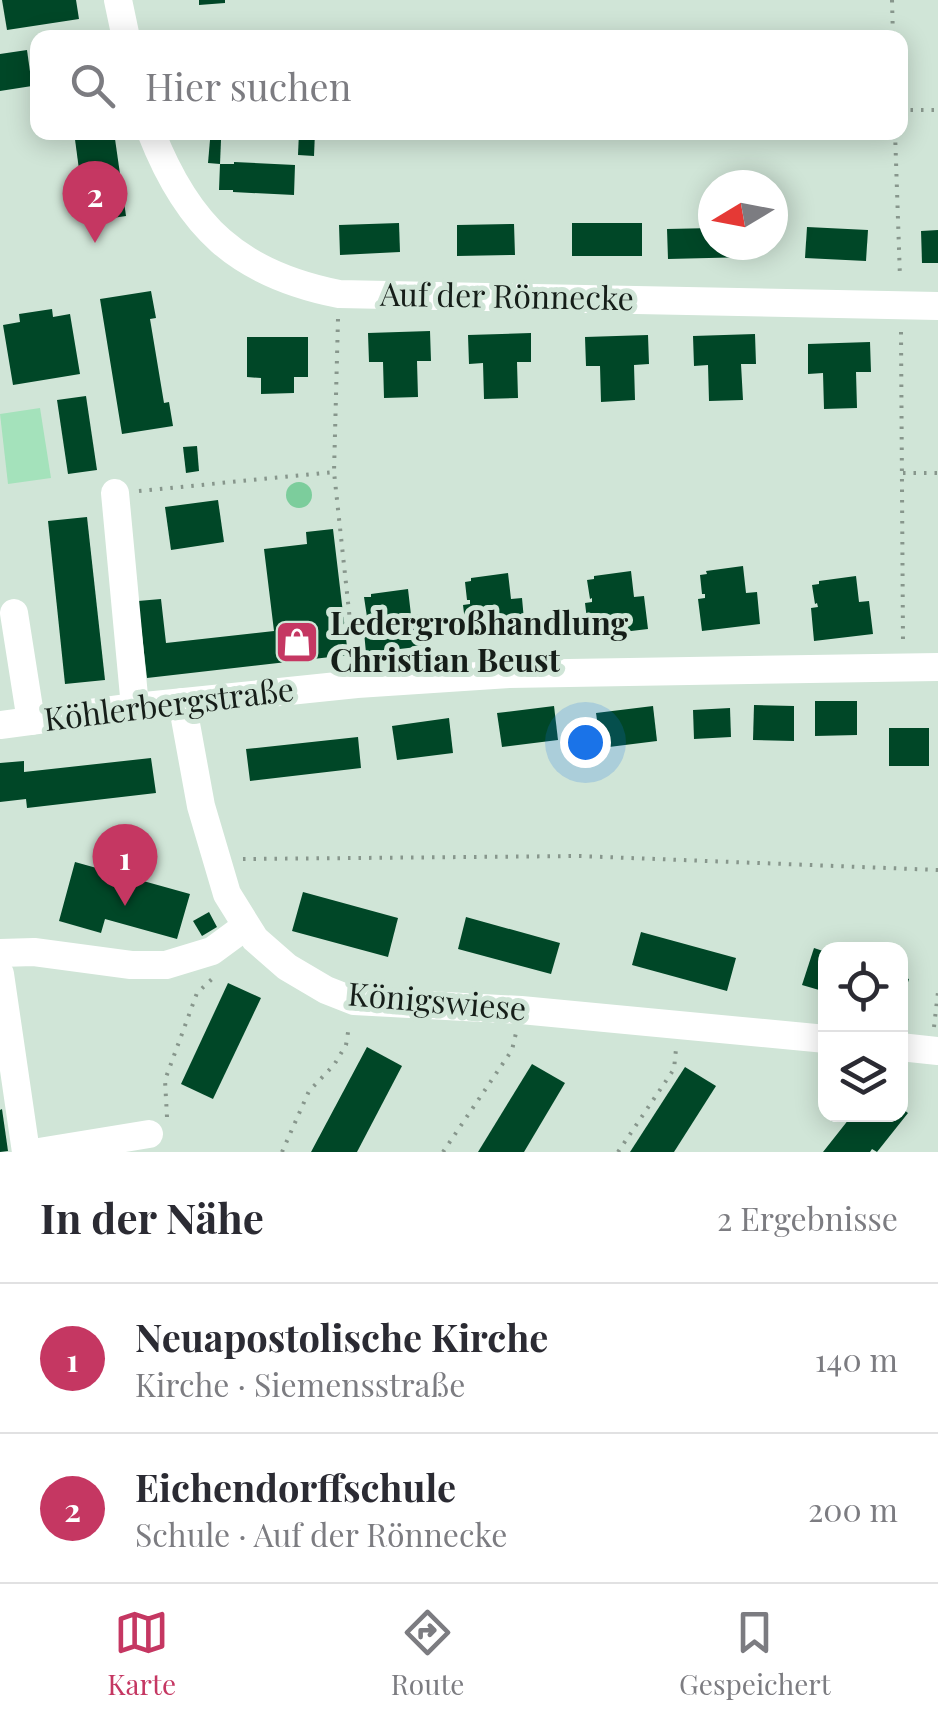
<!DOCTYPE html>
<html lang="de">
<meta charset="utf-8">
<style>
:root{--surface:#fff;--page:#f2f2f3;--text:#2b2b33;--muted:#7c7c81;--line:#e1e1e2;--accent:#c53762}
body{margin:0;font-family:"Playfair Display",serif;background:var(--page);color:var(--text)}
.controls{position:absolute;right:30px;bottom:30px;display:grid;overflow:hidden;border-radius:20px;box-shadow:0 5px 25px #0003}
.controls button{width:90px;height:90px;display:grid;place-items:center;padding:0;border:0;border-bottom:2px solid var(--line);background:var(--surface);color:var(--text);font:50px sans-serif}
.compass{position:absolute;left:698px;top:170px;width:90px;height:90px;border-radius:50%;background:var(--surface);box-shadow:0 5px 25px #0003;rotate:260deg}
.you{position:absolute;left:585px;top:742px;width:35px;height:35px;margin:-25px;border:8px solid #fff;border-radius:50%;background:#1a73e8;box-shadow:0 0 0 15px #1a73e833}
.badge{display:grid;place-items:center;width:65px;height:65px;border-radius:50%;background:var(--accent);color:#fff;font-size:32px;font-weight:700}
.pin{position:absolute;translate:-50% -82px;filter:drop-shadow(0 2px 5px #0008)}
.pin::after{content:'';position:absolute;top:52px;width:35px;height:30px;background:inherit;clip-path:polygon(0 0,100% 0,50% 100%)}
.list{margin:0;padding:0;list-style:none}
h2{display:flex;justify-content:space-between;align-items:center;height:130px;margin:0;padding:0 40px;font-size:42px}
h2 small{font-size:32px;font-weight:400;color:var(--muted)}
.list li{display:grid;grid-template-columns:65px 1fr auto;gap:30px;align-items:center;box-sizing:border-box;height:150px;padding:0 40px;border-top:2px solid var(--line)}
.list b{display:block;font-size:38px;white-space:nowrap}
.list p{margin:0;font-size:32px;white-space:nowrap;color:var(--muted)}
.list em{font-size:32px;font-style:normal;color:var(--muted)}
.icon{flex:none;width:55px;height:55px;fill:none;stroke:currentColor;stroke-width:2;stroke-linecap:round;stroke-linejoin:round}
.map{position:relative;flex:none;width:938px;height:1152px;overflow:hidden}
.search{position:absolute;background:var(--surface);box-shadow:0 5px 25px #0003;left:30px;right:30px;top:30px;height:110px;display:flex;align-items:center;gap:25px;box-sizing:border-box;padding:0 35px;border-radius:20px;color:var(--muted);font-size:38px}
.sheet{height:430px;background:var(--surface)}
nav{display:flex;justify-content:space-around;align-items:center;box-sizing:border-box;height:140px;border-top:2px solid var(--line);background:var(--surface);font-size:28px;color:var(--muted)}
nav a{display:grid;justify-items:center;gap:5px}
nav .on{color:var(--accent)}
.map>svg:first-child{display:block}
</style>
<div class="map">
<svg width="938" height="1152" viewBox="0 0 938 1152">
<rect width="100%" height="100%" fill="#d0e5d7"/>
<path fill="#a4e2bb" d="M40,408L51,478L8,484L0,414Z"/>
<circle fill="#7ccd9c" cx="299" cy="495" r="13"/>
<g fill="#004727">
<path d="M2,0H76L79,19L7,30Z"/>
<path d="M199,0H225V3L199,5Z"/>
<path d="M27,50L32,86L0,91V54Z"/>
<path d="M74,132H114L126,216L86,222Z"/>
<path d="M299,132H315L314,156L298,155Z"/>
<path d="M210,140H221L220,164L208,163Z"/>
<path d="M234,162L295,165L294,195L233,192V190H219L220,164H234Z"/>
<path d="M399,223L400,252L340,255L339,225Z"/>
<rect x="572" y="223" width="70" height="33"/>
<path d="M514,224L515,255L457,256V225Z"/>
<path d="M807,227L868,230L866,261L805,258Z"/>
<path d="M713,228V245H750V257L668,259L667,229Z"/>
<path d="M938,230V263H922L921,231Z"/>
<path d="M151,291L156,318L150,319L164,403L169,402L173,426L122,434L100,299Z"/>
<path d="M52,309L53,317L70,314L80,374L13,385L3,325L20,322L19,314Z"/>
<path d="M430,331L431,361H417L418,397L384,398L383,362H369L368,333Z"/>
<path d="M531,333V362H517L518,398L484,399L483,363L469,364L468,335Z"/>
<path d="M755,334L756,364H741L743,400L709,401L708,365L694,366L693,336Z"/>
<path d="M648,335L649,364L634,365L635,400L601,402L600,366H586L585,337Z"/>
<path d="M247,337H308V377H294V393L261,394V378L247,377Z"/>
<path d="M870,342L871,372H856L857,408L824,409L823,373L808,374V344Z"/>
<path d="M86,396L97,470L68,474L57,400Z"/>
<path d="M197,446L199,471L186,473L183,447Z"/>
<path d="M218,500L224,542L171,550L165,507Z"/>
<path d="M87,517L105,680L65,684L48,521Z"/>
<path d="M333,529L348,655L147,678L138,601L161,599L166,643L274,631L264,549L307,544L306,532Z"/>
<path d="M743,566L746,593L757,592L760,624L702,631L698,599L705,598V594H702L700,575L707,574L706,571Z"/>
<path d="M631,571L634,597L644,596L648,629L589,636L585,603L592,602V598L590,599L587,580L594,579V576Z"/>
<path d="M508,573L511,599L522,598L525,631L467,638L463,605L470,604V600H467L465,582L471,581V578Z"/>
<path d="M856,576L859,602L869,601L873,634L814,641L811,608L818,607L817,603L815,604L812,585L819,584V581Z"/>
<path d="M408,589L411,615L421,614L425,646L366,653L363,621L369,620V616L367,617L364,597H371V594Z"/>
<path d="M815,701H857V735L815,736Z"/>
<path d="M754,705L794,706V741L753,740Z"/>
<path d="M554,706L558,740L502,747L497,713Z"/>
<path d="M653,706L657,741L601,748L596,713Z"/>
<path d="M730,708L731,737L694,739L693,710Z"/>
<path d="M449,718L453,753L397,760L392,726Z"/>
<rect x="889" y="728" width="40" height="38"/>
<path d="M358,737L361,768L250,781L246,749Z"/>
<path d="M151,758L156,793L27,808L26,799L0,802V763L24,761V772Z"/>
<path d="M75,862L190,894L177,939L105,919L101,933L59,921Z"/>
<path d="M303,892L398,918L388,957L292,931Z"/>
<path d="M209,912L217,927L202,936L193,921Z"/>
<path d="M466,917L560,943L551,974L458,949Z"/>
<path d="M641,932L736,958L727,991L632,965Z"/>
<path d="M814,948L826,952V992L802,985Z"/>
<path d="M900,976L909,979L901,1004H900Z"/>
<path d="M228,983L261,998L213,1099L181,1084Z"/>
<path d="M367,1047L402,1066L357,1152H311Z"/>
<path d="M532,1064L565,1083L524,1152H478Z"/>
<path d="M685,1067L716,1086L674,1152H630Z"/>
<path d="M900,1107L908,1113L877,1152L872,1149L870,1152H823L853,1114H900Z"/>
<path d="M2,1109L8,1151L0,1152V1110Z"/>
</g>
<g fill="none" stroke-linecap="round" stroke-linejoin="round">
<g stroke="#87968c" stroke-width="4" stroke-dasharray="2.5 8" stroke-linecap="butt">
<path d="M892,0L893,38"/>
<path d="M900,110H938"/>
<path d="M895,132L900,278"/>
<path d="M338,319L334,472L354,658"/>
<path d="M901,332L903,643"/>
<path d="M903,473H938"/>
<path d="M139,491L334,472"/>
<path d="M243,859L579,856L938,870"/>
<path d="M934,1027L938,992"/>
<path d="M167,1117L165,1080L197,993L212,979"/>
<path d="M282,1152L309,1091L334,1065L346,1045L349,1026"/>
<path d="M443,1152L512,1050L516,1033"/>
<path d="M618,1152L674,1069L676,1049"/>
</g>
<g stroke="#fff" stroke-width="28">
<path d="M118,0L126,38"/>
<path d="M151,132C188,227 238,274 339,294L938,306"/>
<path d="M115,493L135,707"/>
<path d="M14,613L31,721"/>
<path d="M182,702L201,806L227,894L255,939L287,967L326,990L354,1001L521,1010L826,1039"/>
<path d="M0,725L135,707L357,684L509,674L938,667"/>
<path d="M0,953L34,952L131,965H166L212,951L246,926"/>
<path d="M0,974L26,1152"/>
<path d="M900,1047L938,1051"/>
<path d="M39,1152L149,1134"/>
</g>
</g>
<defs>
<g id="shop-square" transform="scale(2.25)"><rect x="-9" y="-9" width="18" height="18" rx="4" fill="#c53762" stroke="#d0e5d7"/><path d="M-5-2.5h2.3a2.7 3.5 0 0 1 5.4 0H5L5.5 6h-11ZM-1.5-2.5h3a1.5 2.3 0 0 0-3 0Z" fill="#fff"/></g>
</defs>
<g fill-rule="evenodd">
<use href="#shop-square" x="297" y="642"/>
</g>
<g text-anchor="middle" stroke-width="10" stroke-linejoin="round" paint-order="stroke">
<g font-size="32" fill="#161e19" stroke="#d0e5d7">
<text transform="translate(507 297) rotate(1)" y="11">Auf der Rönnecke</text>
<text transform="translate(169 705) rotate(-7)" y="11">Köhlerbergstraße</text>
<text transform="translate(437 1002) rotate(5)" y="11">Königswiese</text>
</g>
<g font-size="32" font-weight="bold" fill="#161e19" stroke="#d0e5d7" text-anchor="start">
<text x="330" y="635">Ledergroßhandlung<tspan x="330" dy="37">Christian Beust</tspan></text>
</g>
</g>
</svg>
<div class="controls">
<button><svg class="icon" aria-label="locate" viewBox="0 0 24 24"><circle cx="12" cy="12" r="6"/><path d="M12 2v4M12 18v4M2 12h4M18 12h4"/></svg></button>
<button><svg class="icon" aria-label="layers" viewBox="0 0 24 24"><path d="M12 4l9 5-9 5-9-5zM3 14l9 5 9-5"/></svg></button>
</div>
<svg class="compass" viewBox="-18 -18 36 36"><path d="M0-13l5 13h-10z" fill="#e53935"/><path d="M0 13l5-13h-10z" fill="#7c7c81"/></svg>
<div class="you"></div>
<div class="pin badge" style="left:125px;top:906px">1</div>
<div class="pin badge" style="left:95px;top:243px">2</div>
<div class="search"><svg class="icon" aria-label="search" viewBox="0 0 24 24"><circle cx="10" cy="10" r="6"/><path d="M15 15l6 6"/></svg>Hier suchen</div>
</div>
<section class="sheet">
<h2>In der Nähe<small>2 Ergebnisse</small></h2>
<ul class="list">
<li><span class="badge">1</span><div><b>Neuapostolische Kirche</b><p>Kirche · Siemensstraße</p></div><em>140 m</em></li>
<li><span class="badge">2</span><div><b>Eichendorffschule</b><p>Schule · Auf der Rönnecke</p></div><em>200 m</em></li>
</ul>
</section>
<nav>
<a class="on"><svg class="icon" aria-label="map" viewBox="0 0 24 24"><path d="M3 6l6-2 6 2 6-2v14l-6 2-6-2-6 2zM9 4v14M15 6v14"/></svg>Karte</a>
<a><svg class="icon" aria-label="directions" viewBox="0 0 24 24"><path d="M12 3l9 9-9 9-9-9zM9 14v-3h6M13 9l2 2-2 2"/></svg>Route</a>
<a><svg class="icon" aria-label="saved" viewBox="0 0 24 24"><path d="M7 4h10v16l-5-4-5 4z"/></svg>Gespeichert</a>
</nav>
